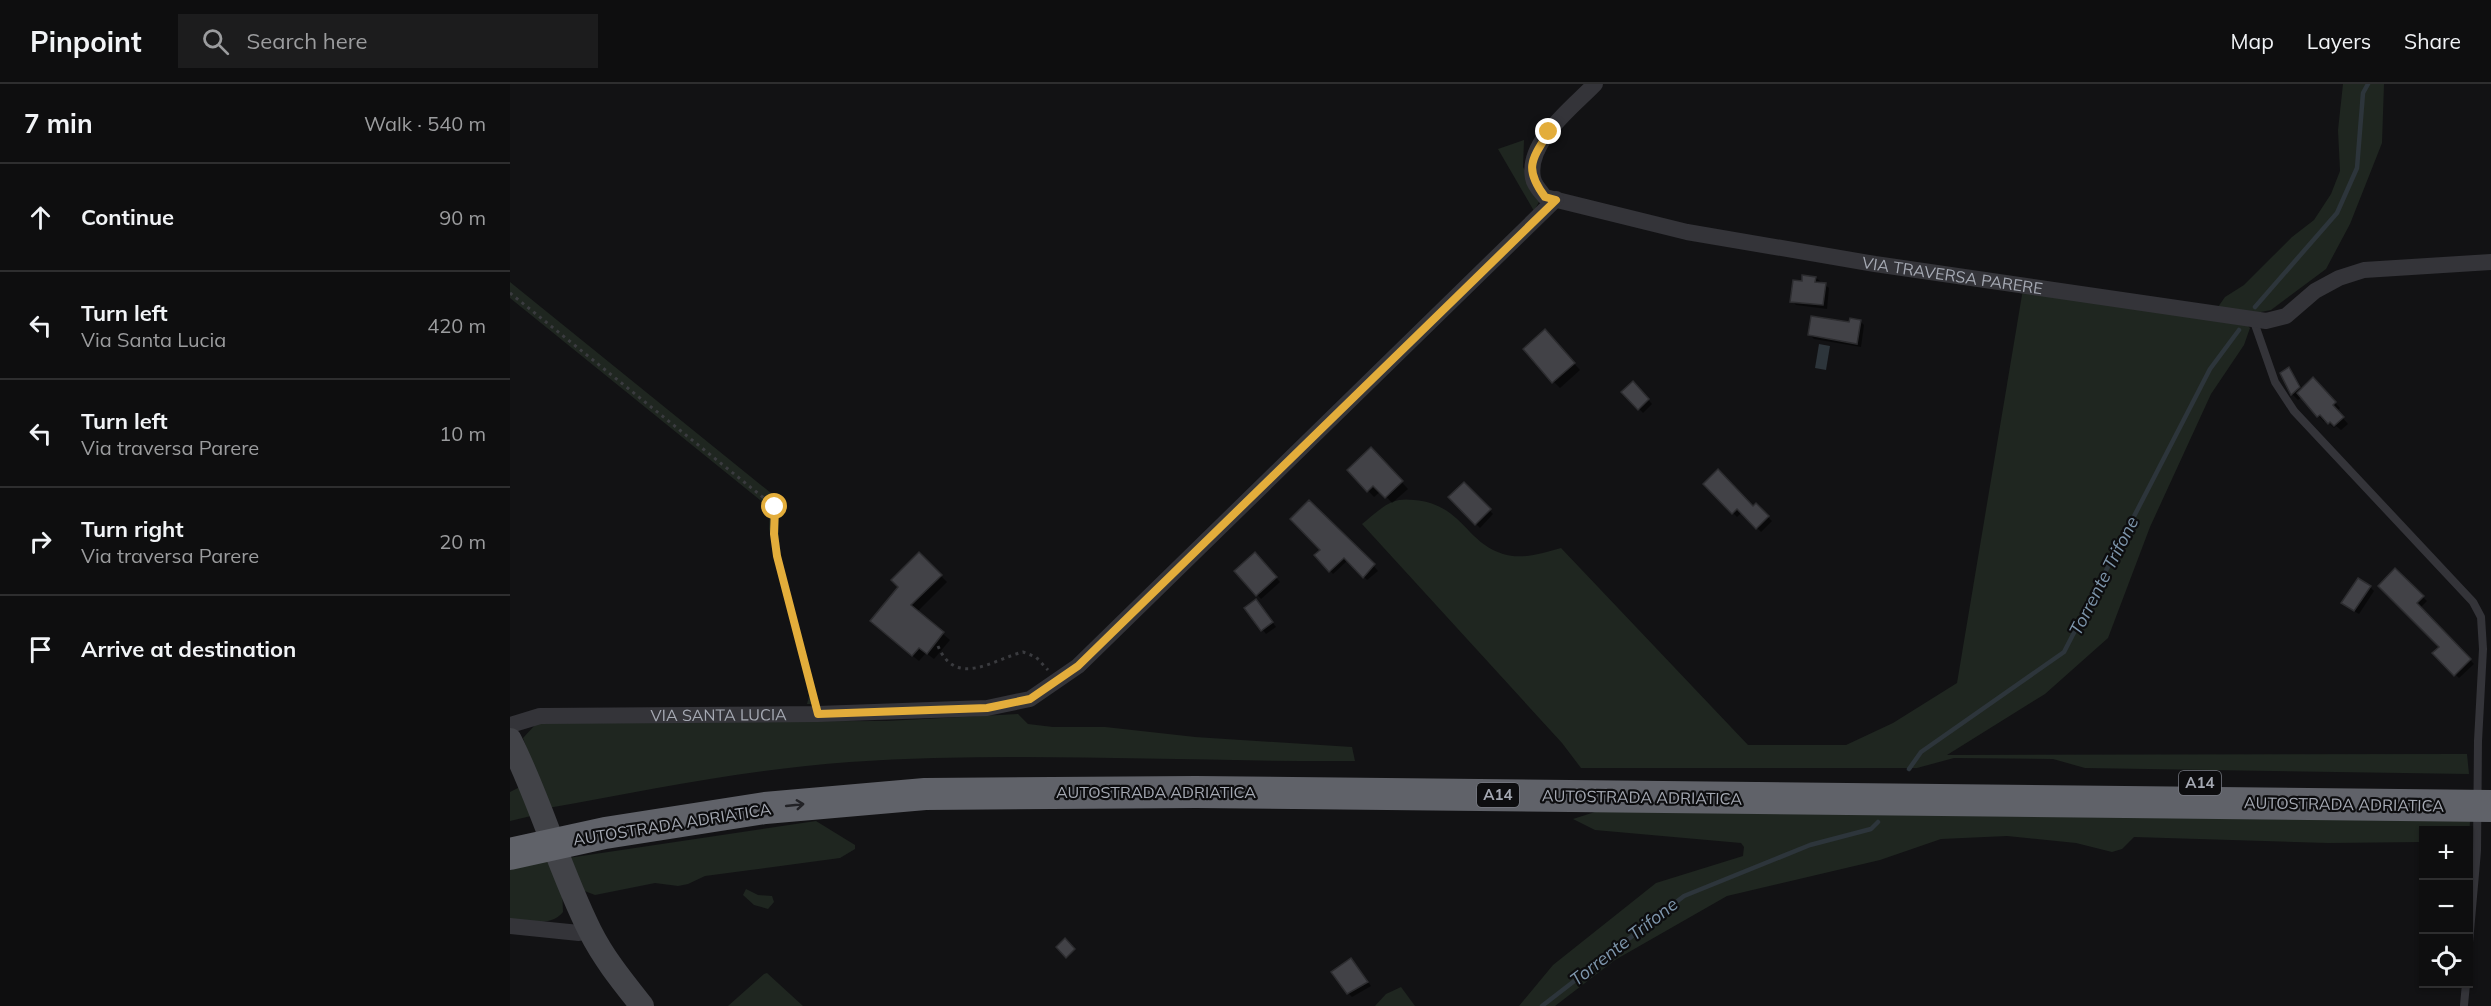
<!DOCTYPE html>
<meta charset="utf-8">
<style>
:root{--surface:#0e0e0f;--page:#1c1c1d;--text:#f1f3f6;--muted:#9b9c9e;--line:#2e2e2f}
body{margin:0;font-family:Mulish,sans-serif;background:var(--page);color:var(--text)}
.controls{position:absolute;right:18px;bottom:18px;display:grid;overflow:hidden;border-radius:0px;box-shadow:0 2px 4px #0004}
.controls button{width:54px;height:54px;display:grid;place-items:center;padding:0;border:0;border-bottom:2px solid var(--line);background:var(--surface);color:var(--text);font:30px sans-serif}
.stop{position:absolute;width:18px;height:18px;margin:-14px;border:4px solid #e3ad3b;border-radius:50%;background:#fff}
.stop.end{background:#e3ad3b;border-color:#fff;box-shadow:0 2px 6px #0008}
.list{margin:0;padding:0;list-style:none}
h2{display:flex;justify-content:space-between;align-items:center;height:78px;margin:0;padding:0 24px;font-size:26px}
h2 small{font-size:20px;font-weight:400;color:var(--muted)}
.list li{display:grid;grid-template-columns:39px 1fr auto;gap:18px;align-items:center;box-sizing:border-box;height:108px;padding:0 24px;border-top:2px solid var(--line)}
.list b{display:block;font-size:22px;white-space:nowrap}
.list p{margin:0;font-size:20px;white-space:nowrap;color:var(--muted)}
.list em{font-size:20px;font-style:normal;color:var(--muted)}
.icon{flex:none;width:33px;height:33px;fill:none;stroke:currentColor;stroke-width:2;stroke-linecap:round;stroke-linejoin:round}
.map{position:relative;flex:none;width:1981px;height:922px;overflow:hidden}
header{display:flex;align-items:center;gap:36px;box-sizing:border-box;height:84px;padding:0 30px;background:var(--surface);border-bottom:2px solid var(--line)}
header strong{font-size:28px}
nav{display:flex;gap:33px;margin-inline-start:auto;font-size:21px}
.search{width:420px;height:54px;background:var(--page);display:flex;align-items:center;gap:15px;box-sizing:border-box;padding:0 21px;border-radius:0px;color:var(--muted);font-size:22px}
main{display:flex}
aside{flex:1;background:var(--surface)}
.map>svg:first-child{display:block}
</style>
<header>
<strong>Pinpoint</strong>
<div class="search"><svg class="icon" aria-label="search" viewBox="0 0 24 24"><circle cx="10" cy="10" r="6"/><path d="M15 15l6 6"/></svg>Search here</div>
<nav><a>Map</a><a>Layers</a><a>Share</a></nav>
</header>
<main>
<aside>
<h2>7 min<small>Walk · 540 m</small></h2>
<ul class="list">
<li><svg class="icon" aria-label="ahead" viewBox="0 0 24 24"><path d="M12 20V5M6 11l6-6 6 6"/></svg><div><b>Continue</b></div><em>90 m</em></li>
<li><svg class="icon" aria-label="left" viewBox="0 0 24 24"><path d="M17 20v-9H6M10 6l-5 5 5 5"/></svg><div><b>Turn left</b><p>Via Santa Lucia</p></div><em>420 m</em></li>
<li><svg class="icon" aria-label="left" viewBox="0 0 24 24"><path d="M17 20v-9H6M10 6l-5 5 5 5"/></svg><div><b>Turn left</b><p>Via traversa Parere</p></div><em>10 m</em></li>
<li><svg class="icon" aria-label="right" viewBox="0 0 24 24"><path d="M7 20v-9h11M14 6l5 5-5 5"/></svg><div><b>Turn right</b><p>Via traversa Parere</p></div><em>20 m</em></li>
<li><svg class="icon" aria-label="arrive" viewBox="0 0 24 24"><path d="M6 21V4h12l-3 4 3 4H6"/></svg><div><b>Arrive at destination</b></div></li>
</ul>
</aside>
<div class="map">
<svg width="1981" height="922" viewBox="0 0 1981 922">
<rect width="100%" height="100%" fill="#121214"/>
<g fill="#1f2620">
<path d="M1833,0H1874L1872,59L1840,140L1816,185L1761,226L1746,229L1708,223L1715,213L1734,201L1782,153L1804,136L1821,110L1830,87L1828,46Z"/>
<path d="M1014,56L1013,83L1030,116L1024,127L988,65Z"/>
<path d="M0,198L272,418C257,463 297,571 309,620H297L299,612L295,588L259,445L260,424L0,214Z"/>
<path d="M1513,205L1737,241L1740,244L1734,261L1701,310L1640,443L1598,554L1535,610L1437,671L1957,670L1959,690L1575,684L1543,675L1444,674L1407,684H1071L1052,659L852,440C861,433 871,423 882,418C889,415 897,415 904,416C952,420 955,458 993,470C1012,476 1033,469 1051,464L1238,661H1336L1383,639L1447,599Z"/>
<path d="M508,630L518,640L543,643H595L685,653L842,663L845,677C676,678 508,667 340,678C239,685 138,706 38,724L13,654L25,641L36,638L376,637Z"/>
<path d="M10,703L21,732L0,737V708Z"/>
<path d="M1088,727L1960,736L1959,758L1958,746H1914L1913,758L1818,759L1624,753L1612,765L1602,768L1566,759L1497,752L1431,755L1370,776L1217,812L1105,876L1045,922H1009L1043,881L1146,799L1233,772L1234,763L1231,759L1085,746L1063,735Z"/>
<path d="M306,737L345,761V765L330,774L195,792L178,800L168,802L145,799L85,811L72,806L58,774Z"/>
<path d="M42,773L52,802L53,828C41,843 18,837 0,836V786Z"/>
<path d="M236,805L248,811L262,812L264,818L258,825L244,821L233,811Z"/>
<path d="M257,889L293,922H218L254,890Z"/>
<path d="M891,903L905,922H865L876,910Z"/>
</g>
<path fill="#2d353b" d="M1309,260L1320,262L1316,286L1305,284Z"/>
<g fill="#0007">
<path d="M1306,194L1319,204L1317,225L1286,221L1282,217Z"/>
<path d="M1350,237L1354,241L1351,263L1304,255L1300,251Z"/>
<path d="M1041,254L1070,286L1050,304L1044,298Z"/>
<path d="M1779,285L1793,305L1803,295L1830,324L1827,327L1838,340L1831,346L1826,342L1824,344L1816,336L1814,338L1792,313L1788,316L1782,310Z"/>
<path d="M1123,299L1142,320L1133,329L1113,308Z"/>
<path d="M861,365L898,405L882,419L871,407L864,413L839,386Z"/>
<path d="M954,400L983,430L970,444L940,413Z"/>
<path d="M1195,400L1243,424L1246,421L1262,437L1251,448L1232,428L1227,433Z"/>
<path d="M812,466L854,471L868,487L857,496L838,476L823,490L806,471Z"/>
<path d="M409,470L437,498L407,528L440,556L424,575L416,569L409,577L368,544Z"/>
<path d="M745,470L770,498L751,515L726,487Z"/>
<path d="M1885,486L1917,517L1910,524L1964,580L1949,594L1924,569L1931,563Z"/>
<path d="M1860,503L1864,507L1849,530L1837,523Z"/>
<path d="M746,516L766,543L756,550L736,524Z"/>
<path d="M845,880L861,902L842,913L838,909Z"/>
</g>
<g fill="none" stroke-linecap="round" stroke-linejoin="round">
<g stroke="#2d353b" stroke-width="4.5">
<path d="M1745,223L1827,129L1847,84L1853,9L1858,0"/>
<path d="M1399,685L1411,668L1554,568L1700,285L1729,246"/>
<path d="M1032,922L1174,812L1300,761L1361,745L1368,738"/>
</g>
</g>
<g fill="#424247" stroke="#2d2d30" stroke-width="1.5">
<path d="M1292,191L1306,193L1305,198L1316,199L1313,221L1280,218L1283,196L1292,197Z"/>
<path d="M1301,232L1339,238L1340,234L1351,236L1347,260L1298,251Z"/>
<path d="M1035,245L1065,279L1042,299L1013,265Z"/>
<path d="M1779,283L1790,303L1781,311L1770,289Z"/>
<path d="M1803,293L1826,318L1823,321L1834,333L1824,342L1820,338L1818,340L1810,331L1807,333L1787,309Z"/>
<path d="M1123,297L1139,315L1128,326L1111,308Z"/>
<path d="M861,363L893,397L875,414L863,402L857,408L837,386Z"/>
<path d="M1208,385L1243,422L1246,419L1259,432L1246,445L1227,425L1222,430L1193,400Z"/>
<path d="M954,398L981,425L965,441L938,413Z"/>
<path d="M799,416L865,480L853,494L834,474L819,488L804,471L810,466L780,435Z"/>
<path d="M409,468L432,491L401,521L434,548L417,570L409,564L402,572L360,537L388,503L381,496Z"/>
<path d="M745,468L767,493L746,512L724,487Z"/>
<path d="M1885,484L1914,512L1907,519L1961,575L1944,592L1922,569L1929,563L1868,502Z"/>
<path d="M1848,494L1861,502L1844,527L1831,519Z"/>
<path d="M746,515L763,538L751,547L734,524Z"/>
<path d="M555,854L565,865L556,874L546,863Z"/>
<path d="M841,874L858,898L837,910L821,888Z"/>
</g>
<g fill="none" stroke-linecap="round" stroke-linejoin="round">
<g stroke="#3a3b3f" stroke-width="3" stroke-dasharray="3 4.5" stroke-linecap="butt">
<path d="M0,209L265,423L264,450L267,472L304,616"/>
<path d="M428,562C446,605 484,575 513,568L526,573L538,586"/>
</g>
<g stroke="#343439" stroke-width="8">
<path d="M1743,235L1765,298L1784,327L1963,518L1971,533L1973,565L1968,657L1967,767L1958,870"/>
<path d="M1954,921L1956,900"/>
</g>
<g stroke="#343439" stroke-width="16">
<path id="s1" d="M1085,0C1062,24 1016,58 1023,94C1024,101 1031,108 1035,113L1177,148L1365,180L1756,237L1776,232L1805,207L1829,194L1854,186L1981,178"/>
<path id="s2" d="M0,641L30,632L308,630L477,624L520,615L568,582L1046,115"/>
<path d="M0,842L69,849L80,847"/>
</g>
<path stroke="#424348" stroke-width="24" d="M0,656C31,718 49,785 80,847C94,875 113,898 132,922"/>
<path stroke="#606269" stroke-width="32" d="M0,770L95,749L255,724L415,710L686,708L1981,722"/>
</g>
<defs><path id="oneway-shaft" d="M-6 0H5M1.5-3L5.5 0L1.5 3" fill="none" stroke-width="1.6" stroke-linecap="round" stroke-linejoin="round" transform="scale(1.5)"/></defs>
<use stroke="#222226" href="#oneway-shaft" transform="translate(285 721) rotate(-6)"/>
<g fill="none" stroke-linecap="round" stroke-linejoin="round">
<path stroke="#e3ad3b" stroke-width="8" d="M265,423L264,450L267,472L308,630L477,624L520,615L568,582L1046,116L1035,113C1014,85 1021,76 1039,48"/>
</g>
<g text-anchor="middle" stroke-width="4.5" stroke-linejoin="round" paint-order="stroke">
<g fill="#0d0d0f" stroke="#777a82" stroke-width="1.5">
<rect x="1669" y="687" width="42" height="24" rx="4.5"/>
<rect x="967" y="699" width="42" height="24" rx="4.5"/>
</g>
<g font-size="15" font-weight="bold" fill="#a5a9b3">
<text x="1690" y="704">A14</text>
<text x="988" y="716">A14</text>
</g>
<g font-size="16" fill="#a5a9b3" stroke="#0d0d0f">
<text dy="6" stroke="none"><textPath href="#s1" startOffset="555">VIA TRAVERSA PARERE</textPath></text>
<text dy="6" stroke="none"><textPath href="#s2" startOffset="210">VIA SANTA LUCIA</textPath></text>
<text x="646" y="714">AUTOSTRADA ADRIATICA</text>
<text transform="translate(1132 713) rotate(1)" y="6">AUTOSTRADA ADRIATICA</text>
<text transform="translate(1834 720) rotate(1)" y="6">AUTOSTRADA ADRIATICA</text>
<text transform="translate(162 740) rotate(-9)" y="6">AUTOSTRADA ADRIATICA</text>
</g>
<g font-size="18" font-style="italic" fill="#7e96ac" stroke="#0d0d0f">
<text transform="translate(1594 492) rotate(-63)" y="6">Torrente Trifone</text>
<text transform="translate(1114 858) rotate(-38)" y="6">Torrente Trifone</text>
</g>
</g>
</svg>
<div class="controls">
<button>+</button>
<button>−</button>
<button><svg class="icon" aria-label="locate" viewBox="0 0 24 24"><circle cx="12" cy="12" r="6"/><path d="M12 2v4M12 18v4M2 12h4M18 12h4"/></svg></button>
</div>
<div class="stop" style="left:265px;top:423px"></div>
<div class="stop end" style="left:1039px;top:48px"></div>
</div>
</main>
